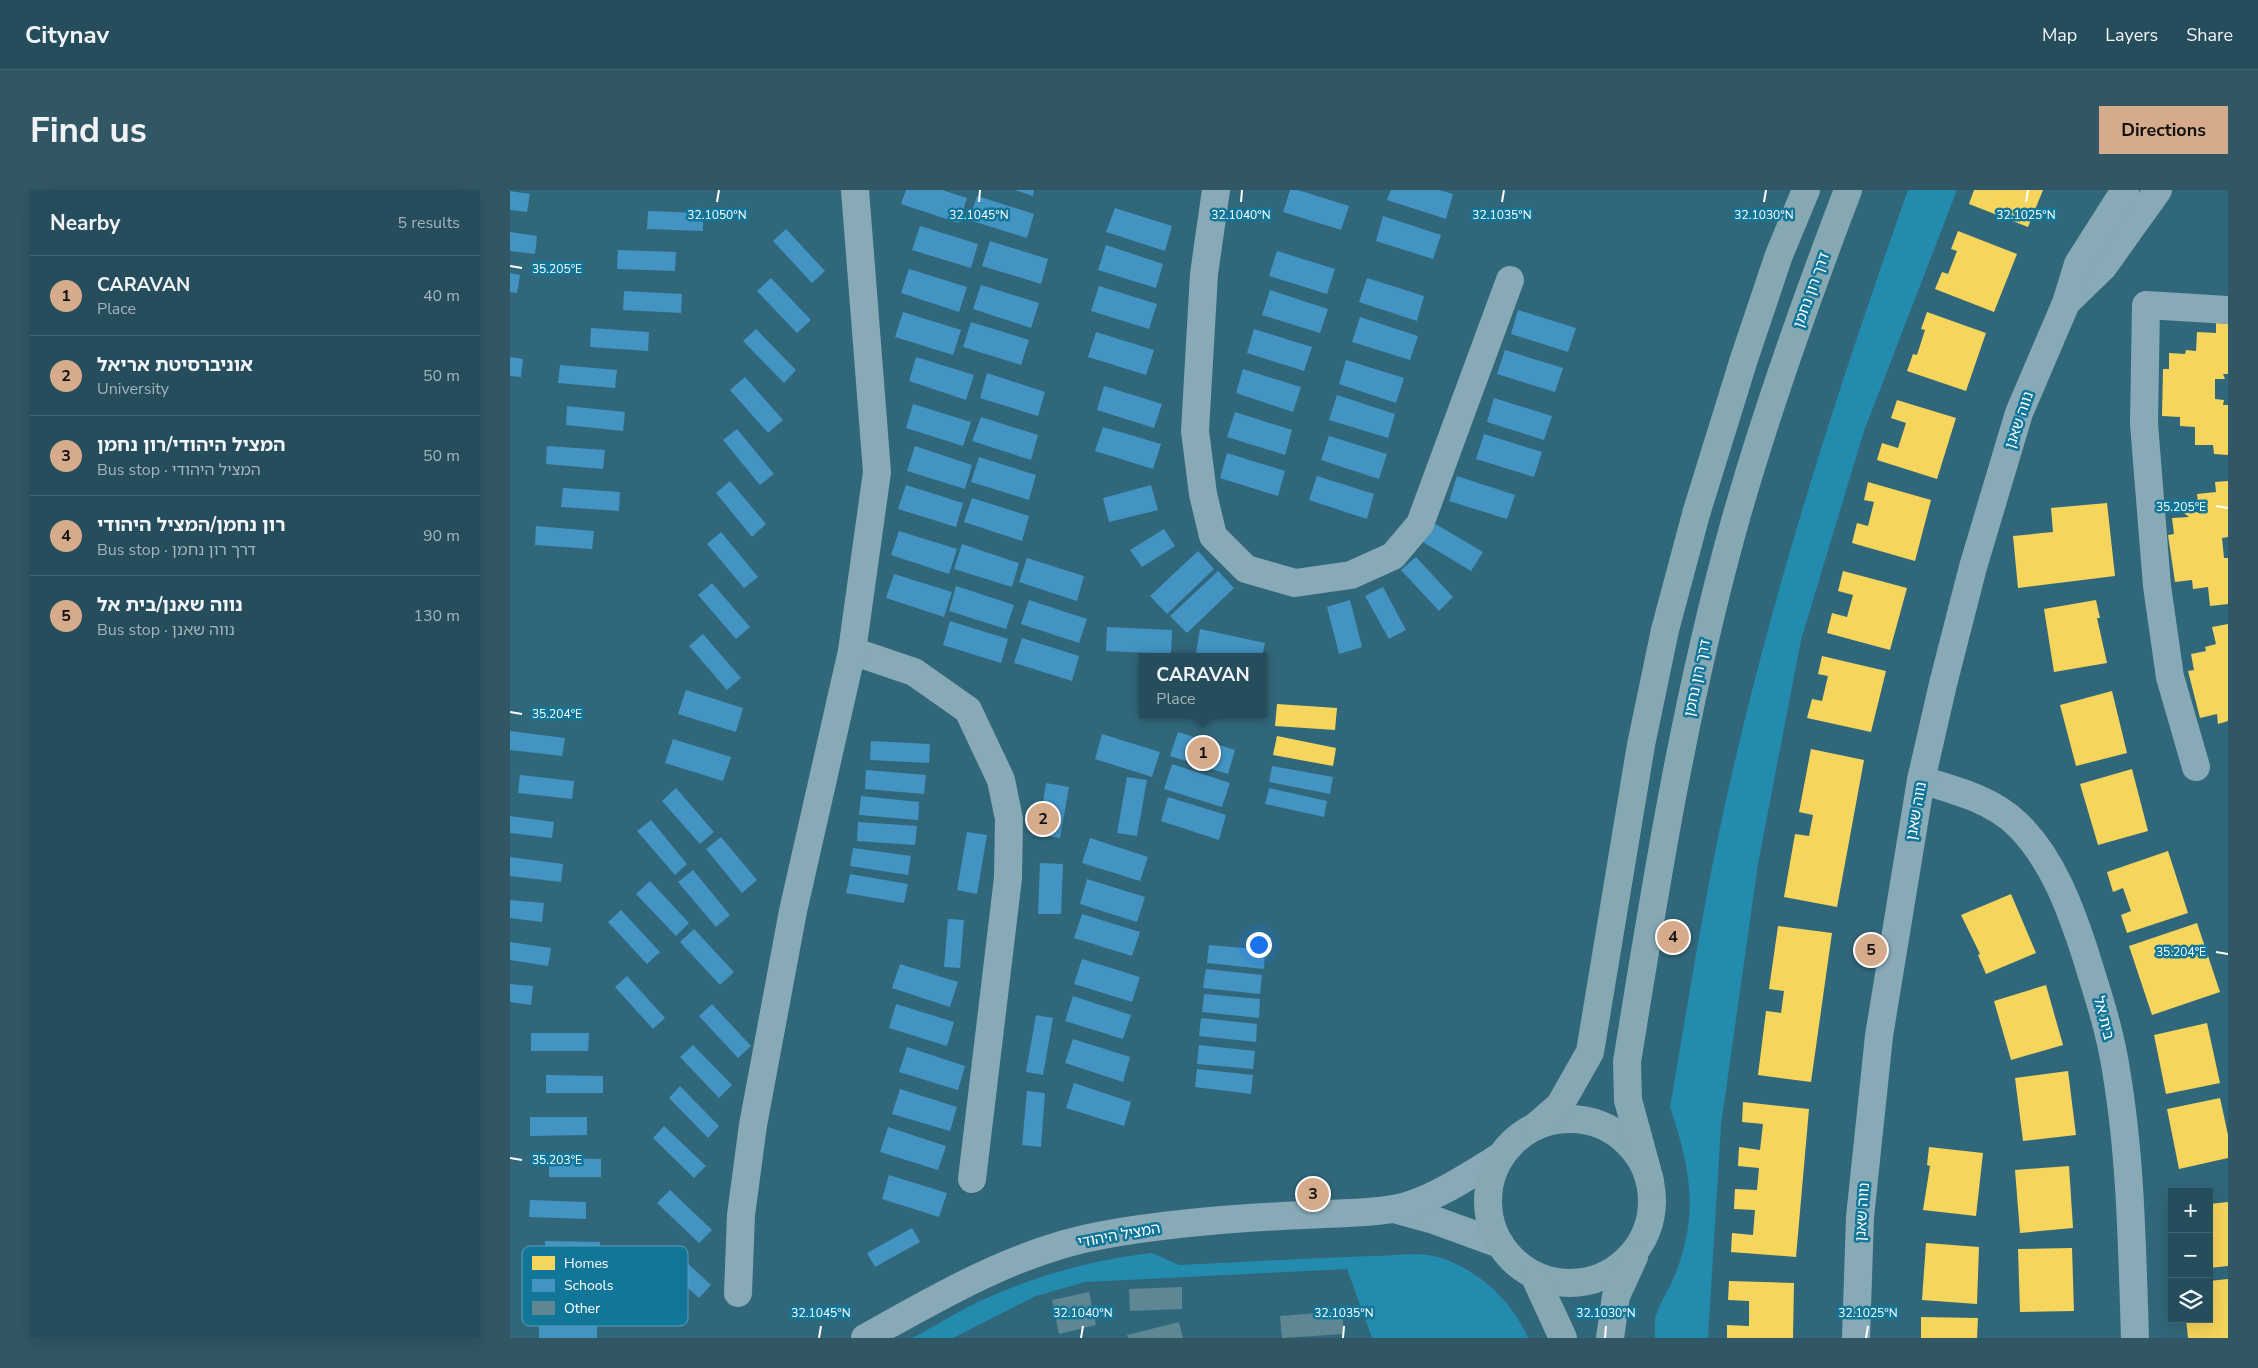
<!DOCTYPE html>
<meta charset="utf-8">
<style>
:root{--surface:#254d5c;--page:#315765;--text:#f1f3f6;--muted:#a3b4bb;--line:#426472;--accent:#d6ab8b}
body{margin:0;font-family:"Nunito Sans","Noto Sans Hebrew",sans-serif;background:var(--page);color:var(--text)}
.controls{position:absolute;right:15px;bottom:15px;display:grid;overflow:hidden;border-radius:0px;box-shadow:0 5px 20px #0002}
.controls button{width:45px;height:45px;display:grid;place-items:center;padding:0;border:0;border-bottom:1px solid var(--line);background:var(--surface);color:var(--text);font:25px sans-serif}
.you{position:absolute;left:748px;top:754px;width:18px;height:18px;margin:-12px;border:4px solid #fff;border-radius:50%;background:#1a73e8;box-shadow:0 0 0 8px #1a73e833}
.badge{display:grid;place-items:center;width:32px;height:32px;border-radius:50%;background:var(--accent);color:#111;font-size:16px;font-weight:700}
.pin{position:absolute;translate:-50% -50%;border:2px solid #fff;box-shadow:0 1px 5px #0006}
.popup{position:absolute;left:629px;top:463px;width:128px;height:65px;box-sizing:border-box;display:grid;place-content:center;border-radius:0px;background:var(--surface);filter:drop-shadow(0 1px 4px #0005);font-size:16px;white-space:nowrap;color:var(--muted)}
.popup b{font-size:19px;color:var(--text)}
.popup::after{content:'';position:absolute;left:50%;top:100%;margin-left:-10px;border:10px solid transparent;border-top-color:var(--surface)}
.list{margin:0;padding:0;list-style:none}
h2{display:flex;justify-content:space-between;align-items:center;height:65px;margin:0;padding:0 20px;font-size:21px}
h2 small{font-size:16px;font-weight:400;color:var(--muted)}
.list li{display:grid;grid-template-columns:32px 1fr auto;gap:15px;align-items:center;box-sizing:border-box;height:80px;padding:0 20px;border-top:1px solid var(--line)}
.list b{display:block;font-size:19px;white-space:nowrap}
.list p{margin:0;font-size:16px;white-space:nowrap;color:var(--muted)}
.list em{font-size:16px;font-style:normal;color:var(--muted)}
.icon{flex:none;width:28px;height:28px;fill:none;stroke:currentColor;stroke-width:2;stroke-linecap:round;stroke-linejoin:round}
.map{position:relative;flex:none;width:1718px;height:1148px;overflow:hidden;border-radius:0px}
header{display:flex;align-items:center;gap:30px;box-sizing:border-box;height:70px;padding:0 25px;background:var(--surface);border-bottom:1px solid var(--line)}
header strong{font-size:24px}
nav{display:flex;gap:28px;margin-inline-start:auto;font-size:18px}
.intro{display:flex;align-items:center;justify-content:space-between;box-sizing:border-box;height:120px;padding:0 30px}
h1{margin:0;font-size:35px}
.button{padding:12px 22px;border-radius:0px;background:var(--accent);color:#111;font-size:18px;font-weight:700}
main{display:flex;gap:30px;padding:0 30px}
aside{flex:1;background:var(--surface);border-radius:0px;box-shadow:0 5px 20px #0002}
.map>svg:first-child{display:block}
</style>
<header>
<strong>Citynav</strong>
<nav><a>Map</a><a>Layers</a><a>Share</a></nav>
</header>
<div class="intro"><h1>Find us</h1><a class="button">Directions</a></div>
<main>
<aside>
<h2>Nearby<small>5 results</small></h2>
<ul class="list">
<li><span class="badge">1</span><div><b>CARAVAN</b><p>Place</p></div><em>40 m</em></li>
<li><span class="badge">2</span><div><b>אוניברסיטת אריאל</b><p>University</p></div><em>50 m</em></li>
<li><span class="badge">3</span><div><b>המציל היהודי/רון נחמן</b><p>Bus stop · המציל היהודי</p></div><em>50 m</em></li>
<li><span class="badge">4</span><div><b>רון נחמן/המציל היהודי</b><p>Bus stop · דרך רון נחמן</p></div><em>90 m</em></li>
<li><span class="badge">5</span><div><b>נווה שאנן/בית אל</b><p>Bus stop · נווה שאנן</p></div><em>130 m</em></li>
</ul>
</aside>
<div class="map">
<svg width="1718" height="1148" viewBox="0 0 1718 1148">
<rect width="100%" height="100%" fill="#31677a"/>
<g fill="#238bae">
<path d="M1398,0H1447L1354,241L1291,450L1248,674L1211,935L1198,1148H1145C1145,1141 1144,1132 1146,1125C1152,1109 1162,1094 1168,1077C1189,1019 1179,974 1160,917C1180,803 1197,688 1224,575C1269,380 1331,189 1398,0Z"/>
<path d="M642,1063L669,1075C733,1072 798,1068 863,1066C884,1066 910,1061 931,1068C970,1081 1002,1111 1018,1148H862L837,1079L575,1092L526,1106L443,1148H402C425,1136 447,1122 470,1111C524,1086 582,1070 642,1063Z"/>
</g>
<g fill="#f6d55c">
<path d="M1464,0H1533L1518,37L1459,14Z"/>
<path d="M1448,41L1507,64L1484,122L1425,99L1432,82L1438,84L1447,61L1441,59Z"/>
<path d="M1417,122L1476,143L1456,201L1397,181L1403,164L1407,165L1415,140L1411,139Z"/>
<path d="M1706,133L1718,134V184H1713L1715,189H1705V209L1714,210L1713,215H1718V265L1704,264L1703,255H1685V237L1670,236V227L1652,226L1653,179H1659V163L1675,164L1676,160L1686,161L1687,142L1706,143Z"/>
<path d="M1387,210L1446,228L1427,289L1367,270L1372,253L1388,258L1396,233L1381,228Z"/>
<path d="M1718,291V347L1712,348L1714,368H1718V414L1700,416L1698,397L1683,399L1682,390L1665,392L1658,345L1664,344L1662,328L1679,327L1674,323L1689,322L1687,304L1706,302L1705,292Z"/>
<path d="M1358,292L1421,310L1405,371L1342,353L1347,333L1358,336L1364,312L1354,310Z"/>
<path d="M1597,313L1605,386L1508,398L1503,346L1543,342L1541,318Z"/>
<path d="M1333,381L1397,398L1380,460L1317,443L1322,423L1337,427L1343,405L1328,401Z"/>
<path d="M1586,410L1590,428H1587L1597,473L1544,482L1534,419Z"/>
<path d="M1718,434V531L1708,534L1707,524L1690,528L1678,481L1684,480L1681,464L1696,461L1695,457L1706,454L1702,437Z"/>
<path d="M1312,466L1376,481L1361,542L1297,528L1302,509L1312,511L1318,486L1308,484Z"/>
<path d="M1602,501L1617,563L1566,576L1550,515Z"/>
<path d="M767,514L827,518L825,540L765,536Z"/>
<path d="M767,546L826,558L823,576L763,565Z"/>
<path d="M1301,559L1354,570L1327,717L1274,707L1285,644L1299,646L1303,625L1289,622Z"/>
<path d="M1622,579L1638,641L1588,655L1570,594Z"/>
<path d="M1658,661L1678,723L1617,743L1611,725L1621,721L1613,698L1603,702L1597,682Z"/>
<path d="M1501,704L1526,763L1476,784L1468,765L1470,764L1451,725Z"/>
<path d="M1687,733L1710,802L1642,825L1619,756Z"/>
<path d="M1268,736L1322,743L1301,892L1248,885L1256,821L1271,823L1274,801L1259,799Z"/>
<path d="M1536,795L1553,855L1501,870L1484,811Z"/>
<path d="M1697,833L1710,893L1656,904L1644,845Z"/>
<path d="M1558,881L1566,945L1513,951L1505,888Z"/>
<path d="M1710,908L1718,945V968L1669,979L1657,919Z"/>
<path d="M1233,912L1299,919L1286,1067L1221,1062L1222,1043L1243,1045L1245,1020L1224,1019L1225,999L1247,1000L1249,978L1228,976L1229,957L1250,960L1253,934L1232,932Z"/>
<path d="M1419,957L1473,963L1466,1026L1413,1020L1420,976L1417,975Z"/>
<path d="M1559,976L1563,1038L1510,1043L1505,980Z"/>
<path d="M1718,1012V1076L1699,1078V1014Z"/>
<path d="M1416,1053L1469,1057L1467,1114L1412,1110Z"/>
<path d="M1562,1058L1564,1121L1510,1122L1508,1059Z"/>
<path d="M1718,1089V1148H1678L1676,1129H1699V1091Z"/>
<path d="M1219,1091L1284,1093L1283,1148H1217V1135L1239,1136V1111L1218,1110Z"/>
<path d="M1411,1127L1468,1128L1467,1148H1411Z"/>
</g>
<g fill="#4393c3">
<path d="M396,0H432L457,8L449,33L391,14Z"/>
<path d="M505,0H524L523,6Z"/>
<path d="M780,0H788L839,16L831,40L773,22Z"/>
<path d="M881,0H929L943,4L936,29L877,10Z"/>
<path d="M0,1L20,4L17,22L0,20Z"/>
<path d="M467,6L524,24L517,48L459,30Z"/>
<path d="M605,18L662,36L655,61L596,42Z"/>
<path d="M138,21L193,23V41L137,39Z"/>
<path d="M873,26L931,45L923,69L866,51Z"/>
<path d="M410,36L468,54L461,78L402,60Z"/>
<path d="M276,39L315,81L302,93L263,51Z"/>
<path d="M0,42L27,46L25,64L0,61Z"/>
<path d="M480,51L538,69L531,94L472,76Z"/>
<path d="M596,55L653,74L646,98L588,80Z"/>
<path d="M108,60L166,62L165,81L107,79Z"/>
<path d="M767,61L825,79L817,104L759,86Z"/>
<path d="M399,79L457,97L449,122L391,103Z"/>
<path d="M0,83L10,85L7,103L0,102Z"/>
<path d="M261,88L301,130L287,143L247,101Z"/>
<path d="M857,88L914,106L907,131L849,112Z"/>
<path d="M471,95L529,113L521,138L463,119Z"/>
<path d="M589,96L647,114L639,139L581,121Z"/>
<path d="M760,100L818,119L810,143L752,125Z"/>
<path d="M114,101L172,104L171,123L113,120Z"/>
<path d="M1008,120L1066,138L1058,162L1001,144Z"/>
<path d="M393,122L451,140L443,165L385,147Z"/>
<path d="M850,127L908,146L900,170L842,152Z"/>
<path d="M461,132L519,150L511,175L453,157Z"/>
<path d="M81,138L139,142L138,161L80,157Z"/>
<path d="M246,139L286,180L274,193L233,151Z"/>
<path d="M744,139L802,157L794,181L737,163Z"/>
<path d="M586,142L644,160L636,185L578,167Z"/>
<path d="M995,160L1053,178L1045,202L987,184Z"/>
<path d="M0,167L13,169L11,187L0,186Z"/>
<path d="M406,167L464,185L456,210L399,191Z"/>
<path d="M836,170L894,188L886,213L829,194Z"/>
<path d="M50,175L107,180L105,198L48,193Z"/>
<path d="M733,179L791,197L783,222L726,203Z"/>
<path d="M477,183L535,202L528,226L470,208Z"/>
<path d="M235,187L273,230L258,243L220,200Z"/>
<path d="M594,196L652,214L644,238L587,220Z"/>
<path d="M827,205L885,224L878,248L819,230Z"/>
<path d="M984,208L1042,226L1034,250L977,232Z"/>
<path d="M403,214L461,232L453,256L396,238Z"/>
<path d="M57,216L115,222L113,241L56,235Z"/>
<path d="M725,222L782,240L775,265L717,247Z"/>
<path d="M471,227L528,245L521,270L462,251Z"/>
<path d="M593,237L651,254L643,279L585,261Z"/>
<path d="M227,239L264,284L250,295L213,250Z"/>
<path d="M974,244L1032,262L1024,287L966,269Z"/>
<path d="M819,246L877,264L869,289L811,270Z"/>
<path d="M37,256L95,260L93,279L36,274Z"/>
<path d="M405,256L462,275L455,299L397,281Z"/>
<path d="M717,263L775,281L768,306L710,288Z"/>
<path d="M469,267L526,285L519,310L461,292Z"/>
<path d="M807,286L864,304L857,329L799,310Z"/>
<path d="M947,286L1005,305L997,329L939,311Z"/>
<path d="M220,291L256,334L242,347L206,303Z"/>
<path d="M396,295L453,313L446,337L388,319Z"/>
<path d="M641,295L648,320L599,332L593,308Z"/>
<path d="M53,298L110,302L109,321L51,317Z"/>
<path d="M462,308L519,326L512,351L454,332Z"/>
<path d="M924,333L973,362L961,381L913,352Z"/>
<path d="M26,336L84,341L82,359L25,355Z"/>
<path d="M654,339L665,356L632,377L620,360Z"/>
<path d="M389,341L447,359L439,384L381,365Z"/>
<path d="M211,342L248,387L234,398L197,354Z"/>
<path d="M452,354L509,373L502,397L444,379Z"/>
<path d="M688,361L704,379L657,424L640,406Z"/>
<path d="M906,367L943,407L929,421L891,380Z"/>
<path d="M517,368L574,386L567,411L509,392Z"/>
<path d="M708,381L724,398L677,443L660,426Z"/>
<path d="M384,384L442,402L434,427L376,408Z"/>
<path d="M202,393L240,437L226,449L188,405Z"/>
<path d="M446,396L504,415L496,439L439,421Z"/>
<path d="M873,397L896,440L879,449L855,406Z"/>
<path d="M519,410L577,429L569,453L511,434Z"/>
<path d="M840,410L852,457L829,464L817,417Z"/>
<path d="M440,431L498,449L491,473L433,455Z"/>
<path d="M597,437L662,440L661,464L596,461Z"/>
<path d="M690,439L755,453L752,467H704L686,463Z"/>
<path d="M193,444L231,488L217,500L179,456Z"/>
<path d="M512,448L569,466L562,491L504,473Z"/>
<path d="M176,500L233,518L226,542L168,524Z"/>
<path d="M0,541L55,548L52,566L0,560Z"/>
<path d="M668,542L725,560L718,584L660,566Z"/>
<path d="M592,544L650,562L642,587L585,569Z"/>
<path d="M163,549L221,567L213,591L155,573Z"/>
<path d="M361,551L420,554L419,573L360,570Z"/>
<path d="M662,574L720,593L712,617L654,599Z"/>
<path d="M762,576L823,587L820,604L759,592Z"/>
<path d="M356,580L416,585L414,604L355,599Z"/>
<path d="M10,585L64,591L62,609L8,603Z"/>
<path d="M617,587L637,590L627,646L607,643Z"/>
<path d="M536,593L559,597L550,648L528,644Z"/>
<path d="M166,598L204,642L190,654L152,611Z"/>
<path d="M759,598L817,611L814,627L755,614Z"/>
<path d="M351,606L409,612L408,630L349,625Z"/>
<path d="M658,607L716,625L709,650L651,631Z"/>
<path d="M0,626L44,632L42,648L0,643Z"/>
<path d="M141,630L177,674L165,685L127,641Z"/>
<path d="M348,632L407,636L405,655L347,651Z"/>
<path d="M457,642L477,645L467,704L447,700Z"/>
<path d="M211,647L247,690L232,703L196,659Z"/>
<path d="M580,648L638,667L630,691L572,673Z"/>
<path d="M343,658L401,666L398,685L340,676Z"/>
<path d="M0,667L53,674L51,692L0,686Z"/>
<path d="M530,673L553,674L551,724H528Z"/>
<path d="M183,680L220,725L206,737L168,692Z"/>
<path d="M340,684L398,694L394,713L336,703Z"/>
<path d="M577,689L635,707L627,732L570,714Z"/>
<path d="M140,691L179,733L166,746L126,704Z"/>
<path d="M0,710L34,713L32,732L0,728Z"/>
<path d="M111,720L150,762L137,774L98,732Z"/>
<path d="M572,724L630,742L622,766L564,748Z"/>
<path d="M438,729L454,730L450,778L434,777Z"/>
<path d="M184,739L224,782L210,795L170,752Z"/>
<path d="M0,752L41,758L38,776L0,770Z"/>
<path d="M699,755L755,760L754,779L697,773Z"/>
<path d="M572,769L630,787L622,812L564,794Z"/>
<path d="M390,774L448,792L440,817L382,798Z"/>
<path d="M696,779L752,785L750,804L693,798Z"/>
<path d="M117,786L155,828L143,839L105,797Z"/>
<path d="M0,794L23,796L21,815L0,812Z"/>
<path d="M694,804L750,809L749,828L692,822Z"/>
<path d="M563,806L621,825L613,849L555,831Z"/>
<path d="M202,814L241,856L228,868L189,826Z"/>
<path d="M386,814L444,832L437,856L379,838Z"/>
<path d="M526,825L543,828L533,885L516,882Z"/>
<path d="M691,828L747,834L746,852L689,846Z"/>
<path d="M21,843H79L78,861H21Z"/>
<path d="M563,849L620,867L613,892L555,873Z"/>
<path d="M183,855L222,895L209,908L170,867Z"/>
<path d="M689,855L745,861L743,879L687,874Z"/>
<path d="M397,857L455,876L448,900L389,882Z"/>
<path d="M687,879L743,885L741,904L685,897Z"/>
<path d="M36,885L93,886V903H36Z"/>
<path d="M564,893L621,912L614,936L556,918Z"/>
<path d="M170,896L209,936L198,948L159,908Z"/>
<path d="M390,899L447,917L440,941L382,924Z"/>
<path d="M517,901L535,903L531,957L512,955Z"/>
<path d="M20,927H77V945L20,946Z"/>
<path d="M154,936L196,976L184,988L143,948Z"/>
<path d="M378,937L436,956L428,980L370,962Z"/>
<path d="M39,968L91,969V987H39Z"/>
<path d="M379,985L437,1003L429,1027L372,1009Z"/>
<path d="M160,1000L202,1040L189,1053L147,1013Z"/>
<path d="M20,1010L76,1012V1029L19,1027Z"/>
<path d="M402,1038L410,1052L365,1077L357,1063Z"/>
<path d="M35,1051L90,1052L89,1070L35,1069Z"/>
<path d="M159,1056L201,1095L189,1108L147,1070Z"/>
<path d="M17,1094H76V1113L17,1112Z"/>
<rect x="29" y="1135" width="58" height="13"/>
</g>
<g fill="#5e8693">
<path d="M672,1097V1119L620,1121L619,1099Z"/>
<path d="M579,1102L586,1135L549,1144L542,1110Z"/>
<path d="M832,1121L834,1144L772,1148L770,1126Z"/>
<path d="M669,1132L673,1148H618L617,1145Z"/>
</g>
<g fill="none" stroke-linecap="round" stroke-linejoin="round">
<g stroke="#88a9b6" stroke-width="28">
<path d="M706,0L694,84L685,241L693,304L703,346L736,379L785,393L841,385L883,366L910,334L1000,90"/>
<path d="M1559,110L1593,77L1648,0"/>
<path d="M342,461L404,482L458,520L491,590L499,629L498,688L462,989"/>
<path d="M1686,577L1660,487L1647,396L1634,234L1636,115L1718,120"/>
<path d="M1411,590C1444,600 1481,609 1507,634C1542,668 1560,717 1575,763C1587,802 1600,840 1606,880C1621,968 1622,1059 1625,1148"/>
<path d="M884,1019L924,1030L990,1054"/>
<path d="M228,1103L231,1025L243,935L283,721L342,461L367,282L345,0"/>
<path d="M355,1148C430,1106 508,1060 593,1045C659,1033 726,1028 793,1025C822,1023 854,1024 883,1019C917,1014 962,984 991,966"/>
<path d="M1346,1148L1350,1027L1369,846L1411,590L1433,494L1463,377L1509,223L1556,113L1568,74L1615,0"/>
</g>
<g stroke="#86a8b3" stroke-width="28">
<circle cx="1060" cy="1011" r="82"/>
<path d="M1026,936L1050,915L1080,862L1131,555L1155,440L1186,324L1234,169L1269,65L1296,0"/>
<path d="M1140,991L1118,910L1117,872C1146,692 1175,511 1224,335C1256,221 1296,110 1338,0"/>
<path d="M1024,1085L1053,1148"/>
<path d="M1100,1148L1106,1106L1124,1067"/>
</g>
</g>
<path fill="none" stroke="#fff" stroke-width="2" d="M207,12L209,0M469,12L470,0M731,12L732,0M992,12L994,0M1254,12L1256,0M1516,12L1518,0M0,76L12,78M1706,316L1718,318M0,522L12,524M1706,762L1718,764M0,968L12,970M309,1148L311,1136M571,1148L573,1136M833,1148L834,1136M1095,1148L1096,1136M1356,1148L1358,1136"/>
<g text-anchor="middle" stroke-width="5" stroke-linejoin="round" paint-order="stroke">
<g font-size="15" fill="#fff" stroke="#127699">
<text transform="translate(1301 100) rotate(-70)" y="5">דרך רון נחמן</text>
<text transform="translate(1509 230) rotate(-71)" y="5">נווה שאנן</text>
<text transform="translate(1187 488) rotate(-78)" y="5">דרך רון נחמן</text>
<text transform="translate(1406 621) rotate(-80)" y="5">נווה שאנן</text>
<text transform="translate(1594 828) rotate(76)" y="5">בית אל</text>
<text transform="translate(1352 1022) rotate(-86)" y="5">נווה שאנן</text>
<text transform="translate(609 1045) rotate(-10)" y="5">המציל היהודי</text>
</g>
</g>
<rect x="12" y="1056" width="166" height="80" rx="8" fill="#127699" stroke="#599fb8" stroke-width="1"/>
<rect x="22" y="1066" width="23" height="14" fill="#f6d55c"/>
<rect x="22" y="1089" width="23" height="13" fill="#4393c3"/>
<rect x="22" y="1111" width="23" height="14" fill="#5e8693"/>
<g font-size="14" fill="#fff">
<text x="54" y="1078">Homes</text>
<text x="54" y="1100">Schools</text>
<text x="54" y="1123">Other</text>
</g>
<g font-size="12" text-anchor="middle" fill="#fff" stroke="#127699" stroke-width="5" stroke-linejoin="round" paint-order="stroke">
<text x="207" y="29">32.1050°N</text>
<text x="469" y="29">32.1045°N</text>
<text x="731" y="29">32.1040°N</text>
<text x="992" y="29">32.1035°N</text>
<text x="1254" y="29">32.1030°N</text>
<text x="1516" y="29">32.1025°N</text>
<text x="47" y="83">35.205°E</text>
<text x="1671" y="321">35.205°E</text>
<text x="47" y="528">35.204°E</text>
<text x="1671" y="766">35.204°E</text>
<text x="47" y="974">35.203°E</text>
<text x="311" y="1127">32.1045°N</text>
<text x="573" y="1127">32.1040°N</text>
<text x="834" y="1127">32.1035°N</text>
<text x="1096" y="1127">32.1030°N</text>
<text x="1358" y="1127">32.1025°N</text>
</g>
</svg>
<div class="controls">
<button>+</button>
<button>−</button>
<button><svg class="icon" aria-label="layers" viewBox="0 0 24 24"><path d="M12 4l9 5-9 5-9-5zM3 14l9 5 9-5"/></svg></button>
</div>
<div class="you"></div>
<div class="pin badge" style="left:693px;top:563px">1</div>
<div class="popup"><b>CARAVAN</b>Place</div>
<div class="pin badge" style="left:533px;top:629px">2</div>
<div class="pin badge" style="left:803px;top:1004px">3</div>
<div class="pin badge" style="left:1163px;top:747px">4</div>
<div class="pin badge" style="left:1361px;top:760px">5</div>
</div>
</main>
